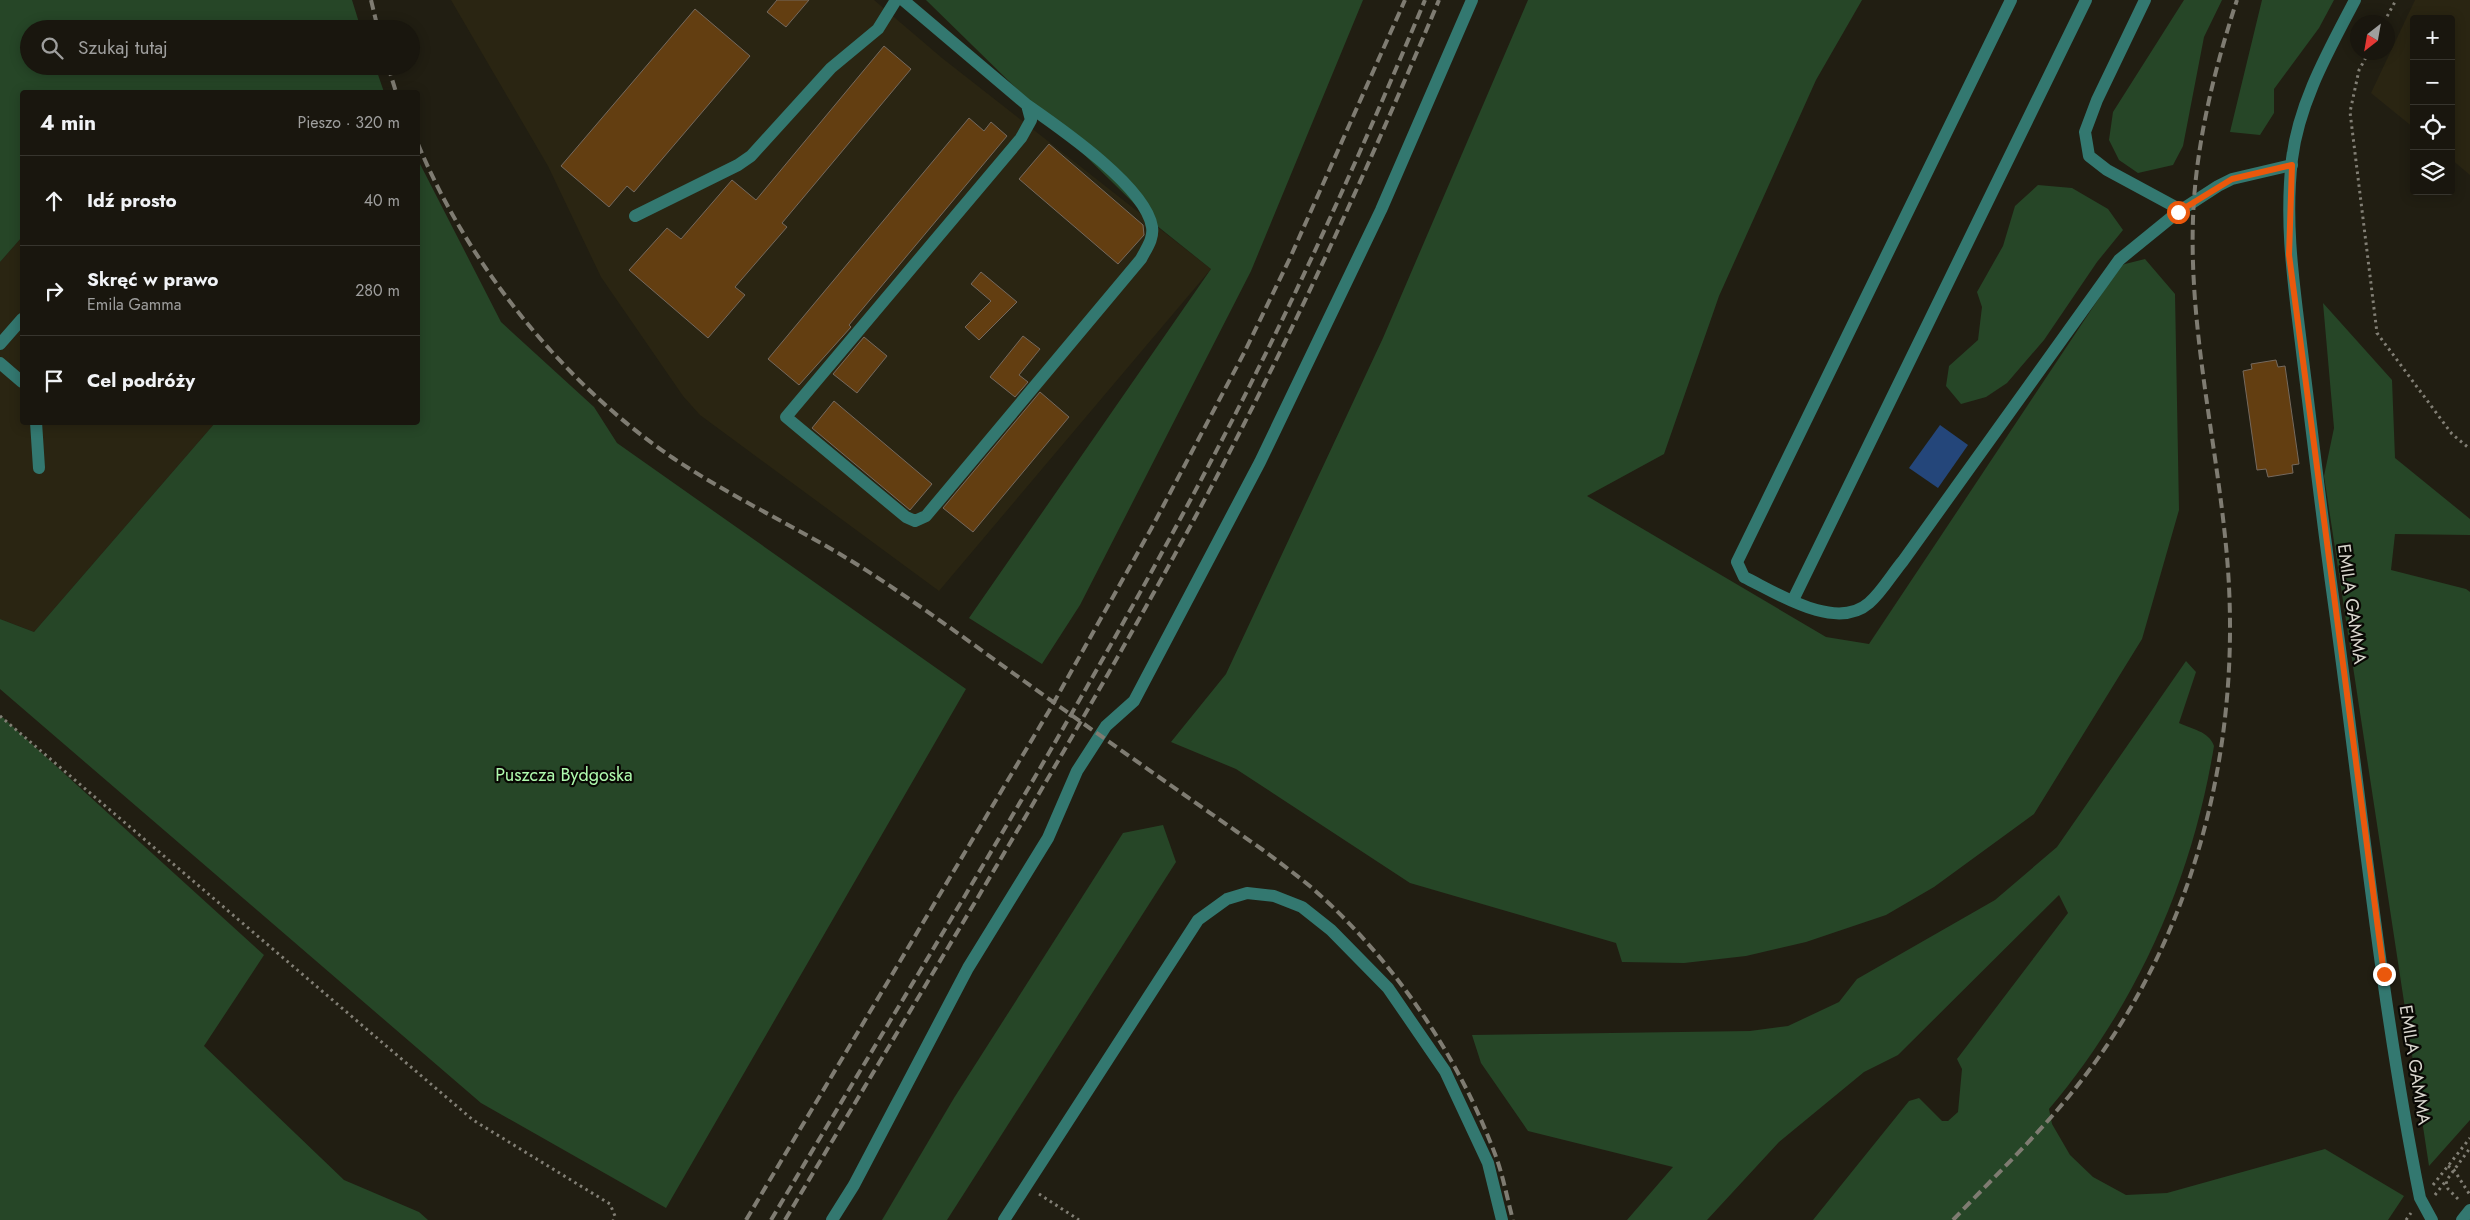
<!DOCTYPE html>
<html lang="pl">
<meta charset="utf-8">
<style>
:root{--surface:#19160e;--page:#221f17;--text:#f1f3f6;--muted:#9f9f9e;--line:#37352e}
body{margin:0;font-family:Jost,sans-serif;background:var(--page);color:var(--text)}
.controls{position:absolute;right:15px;top:15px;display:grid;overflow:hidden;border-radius:5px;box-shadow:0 2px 12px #0003}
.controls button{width:45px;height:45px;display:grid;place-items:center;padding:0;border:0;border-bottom:1px solid var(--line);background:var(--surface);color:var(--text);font:25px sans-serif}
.compass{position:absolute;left:2350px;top:15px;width:45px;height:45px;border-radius:50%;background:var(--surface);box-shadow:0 2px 12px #0003;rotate:211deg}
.stop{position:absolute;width:15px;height:15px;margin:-11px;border:4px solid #ea580c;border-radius:50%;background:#fff}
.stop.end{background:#ea580c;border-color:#fff;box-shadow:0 1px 5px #0008}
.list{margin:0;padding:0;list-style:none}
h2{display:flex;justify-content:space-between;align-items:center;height:65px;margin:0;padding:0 20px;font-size:21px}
h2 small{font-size:16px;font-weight:400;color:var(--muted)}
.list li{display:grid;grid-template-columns:32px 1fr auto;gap:15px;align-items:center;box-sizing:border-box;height:90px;padding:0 20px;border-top:1px solid var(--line)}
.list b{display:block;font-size:19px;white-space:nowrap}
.list p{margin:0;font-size:16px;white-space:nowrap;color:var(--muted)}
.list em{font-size:16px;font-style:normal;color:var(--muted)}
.icon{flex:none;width:28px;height:28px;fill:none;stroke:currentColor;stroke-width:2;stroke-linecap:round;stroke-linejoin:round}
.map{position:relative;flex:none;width:2470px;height:1220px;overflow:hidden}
.search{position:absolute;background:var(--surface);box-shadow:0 2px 12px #0003;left:20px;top:20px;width:400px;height:55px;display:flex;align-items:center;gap:12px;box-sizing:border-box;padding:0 18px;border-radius:28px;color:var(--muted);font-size:19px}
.panel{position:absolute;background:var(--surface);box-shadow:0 2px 12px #0003;left:20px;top:90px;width:400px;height:335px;border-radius:5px}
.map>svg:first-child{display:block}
</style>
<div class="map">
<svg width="2470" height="1220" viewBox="0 0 2470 1220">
<rect width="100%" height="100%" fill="#211e12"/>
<g fill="#2a2512">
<path d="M451,0H874L942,58L1211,269L939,591L700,415L683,396L601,277L548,166Z"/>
<path d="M2415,0H2470V175L2451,159V19H2414V128L2371,93Z"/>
<path d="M22,237V422L215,423L34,632L0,619V262Z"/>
</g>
<g fill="#264627">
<path d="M0,0H352L361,29H29V66H375L384,92H22V237L0,262Z"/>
<path d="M926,0H1363L1251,271L1080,605L1042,664L969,618L1211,269L1156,225Z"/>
<path d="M1528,0H1862L1816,80L1719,296L1664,454L1587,496L1826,637L1869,644L2121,265L2145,259L2175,294L2179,510L2142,639L2034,814L1934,887L1886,915L1806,942L1746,956L1684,963L1622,962L1616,943L1410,883L1236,769L1171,742L1226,674L1383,338Z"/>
<path d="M2184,0H2222L2204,37L2183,146L2173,165L2138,173L2119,160L2109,140L2113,112Z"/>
<path d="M2262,0H2334L2319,28L2274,89V113L2260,135L2230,132Z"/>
<path d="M418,160L501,322L594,407L617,443L966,689L666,1208L481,1103L0,689V619L34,632L215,423L418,422Z"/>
<path d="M2038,185L2072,188L2108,209L2123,230L2097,262L2044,340L2007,383L1986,397L1961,404L1946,386L1949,366L1978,340L1982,307L1977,292L2003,246L2015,206Z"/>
<path d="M2323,303L2392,380L2395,458L2470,519V535L2395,534L2391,570L2466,589L2470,592V1120L2429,1166L2324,476L2334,428Z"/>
<path d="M2186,661L2196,672L2179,723C2191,729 2209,731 2214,746C2192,880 2137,1005 2049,1109L2052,1124L2070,1155L2093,1177L2126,1195L2167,1193L2325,1149L2404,1196L2388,1220H1813L1909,1101L1919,1098L1942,1121H1948L1958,1112L1962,1069L1957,1059L2068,913L2059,895L1898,1055L1864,1072L1779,1142L1707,1220H1627L1673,1167L1528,1131L1481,1063L1472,1035L1750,1031L1788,1026L1839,1002L1857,979L1995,900L2057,847Z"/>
<path d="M0,715L264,955L204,1046L344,1180L419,1212L428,1220H0Z"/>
<path d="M1163,825L1176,862L947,1220H882L954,1098L1123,833Z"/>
</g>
<path fill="#24467a" d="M1940,425L1968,445L1938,488L1909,468Z"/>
<g fill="#633e11" stroke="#75695e">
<path d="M777,0H809L786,27L767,12Z"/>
<path d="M695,9L750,56L634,192L627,186L609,207L561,166Z"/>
<path d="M884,46L911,69L782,223L787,227L735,287L745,295L708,338L629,270L667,228L681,239L732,180L756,200Z"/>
<path d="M969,118L984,131L991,122L1007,136L849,325L851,327L799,385L768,359Z"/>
<path d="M1049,144L1143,225L1144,235L1118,264L1019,179Z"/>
<path d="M981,272L1017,302L979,340L965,327L991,301L971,284Z"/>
<path d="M1023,336L1040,349L1019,375L1028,382L1015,397L990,377Z"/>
<path d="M864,337L887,356L857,393L833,374Z"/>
<path d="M2276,360L2278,367L2285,366L2299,464L2292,465L2293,473L2268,477L2266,469L2257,470L2243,371L2252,369L2251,364Z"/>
<path d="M1040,392L1069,417L973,532L943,508Z"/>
<path d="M834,401L932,484L910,510L812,428Z"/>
</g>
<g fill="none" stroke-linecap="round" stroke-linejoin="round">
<g stroke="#827f75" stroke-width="3" stroke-dasharray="2.5 4" stroke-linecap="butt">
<path d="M2384,22L2396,0"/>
<path d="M2369,52L2359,70L2350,112L2377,333L2452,434L2470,449"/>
<path d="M0,716L473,1120L610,1204L615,1216L613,1220"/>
<path d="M2448,1166L2454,1170L2470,1195"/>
<path d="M2433,1185L2470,1138"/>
<path d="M1039,1194L1079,1220"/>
<path d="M2435,1195L2445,1182"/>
<path d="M2458,1199L2448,1189L2446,1181L2470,1148"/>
<path d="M2406,1220L2411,1213"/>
</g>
<g stroke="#337870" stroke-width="12">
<path d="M903,0L1027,105L1031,120L1021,138L786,417L906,517L915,521L926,516L1141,259C1146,249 1154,239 1152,227C1146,187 1060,128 1027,105"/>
<path d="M2011,0L1737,562L1744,577C1777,593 1836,632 1869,603C1882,592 1892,574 1903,561L2119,260L2178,212L2218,186L2232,179L2292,165"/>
<path d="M2145,0L2097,100L2085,132L2089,156L2107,170L2181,210"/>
<path d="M2355,0C2329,50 2299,102 2292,159C2284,229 2295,291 2303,360C2313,439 2322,518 2333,597C2361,797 2380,1000 2420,1198L2432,1220"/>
<path d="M635,216L738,165L751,156L831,68L878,29L896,0"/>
<path d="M0,344L22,319"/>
<path d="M0,363L22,382"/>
<path d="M36,422L39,468"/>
<path d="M1793,600L2086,0"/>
<path d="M832,1220L854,1185L968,968L1048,838L1077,771L1106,726L1134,701L1260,462L1381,210L1472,0"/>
<path d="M1004,1220L1198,920L1227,899L1247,893L1274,896L1302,907L1331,930L1388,988L1445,1071L1488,1163L1502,1220"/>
<path d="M2462,1220L2470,1210"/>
</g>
<g stroke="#7f7c72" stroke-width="4" stroke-dasharray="10 5" stroke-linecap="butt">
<path d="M371,0L378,29"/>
<path d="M388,66L396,92"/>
<path d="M418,144C468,265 564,384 673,458C737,501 808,532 872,574C924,608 974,645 1024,681C1103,738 1183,794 1263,850C1279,862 1295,874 1311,887C1392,958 1457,1053 1495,1154C1503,1175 1507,1198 1513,1220"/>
<path d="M746,1220L1049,711L1151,529L1244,353L1290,258L1405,0"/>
<path d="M771,1220C920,969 1075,720 1211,461C1290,311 1360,156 1425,0"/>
<path d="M785,1220C918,997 1054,775 1179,547C1276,370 1361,186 1439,0"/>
<path d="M1953,1220C1994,1177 2037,1136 2074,1090C2197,937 2245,739 2226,546C2215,431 2186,316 2194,199C2199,131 2216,64 2237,0"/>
</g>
</g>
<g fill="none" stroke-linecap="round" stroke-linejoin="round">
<path stroke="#ea580c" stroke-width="6" d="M2178,212L2232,179L2292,165L2289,255L2384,974"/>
</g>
<g text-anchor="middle" stroke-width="4.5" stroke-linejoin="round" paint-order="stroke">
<g font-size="18" fill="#d9d6ce" stroke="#090804">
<text transform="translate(2352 604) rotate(82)" y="6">EMILA GAMMA</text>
<text transform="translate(2415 1065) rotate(81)" y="6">EMILA GAMMA</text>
</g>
<g font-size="18" fill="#affaae" stroke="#090804">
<text x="564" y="781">Puszcza Bydgoska</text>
</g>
</g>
</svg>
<div class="controls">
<button>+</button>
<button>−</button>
<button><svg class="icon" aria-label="locate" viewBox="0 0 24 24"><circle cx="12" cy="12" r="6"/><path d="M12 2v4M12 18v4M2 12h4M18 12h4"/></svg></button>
<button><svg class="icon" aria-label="layers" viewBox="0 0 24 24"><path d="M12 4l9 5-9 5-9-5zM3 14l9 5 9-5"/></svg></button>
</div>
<svg class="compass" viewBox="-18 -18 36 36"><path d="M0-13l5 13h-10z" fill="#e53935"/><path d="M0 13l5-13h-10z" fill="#9f9f9e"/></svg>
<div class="stop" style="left:2178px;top:212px"></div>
<div class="stop end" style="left:2384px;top:974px"></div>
<div class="search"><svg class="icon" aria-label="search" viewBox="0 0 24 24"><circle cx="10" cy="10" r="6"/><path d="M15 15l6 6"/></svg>Szukaj tutaj</div>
<section class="panel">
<h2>4 min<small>Pieszo · 320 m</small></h2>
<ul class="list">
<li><svg class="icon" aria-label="ahead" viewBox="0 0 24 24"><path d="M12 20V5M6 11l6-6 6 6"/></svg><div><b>Idź prosto</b></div><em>40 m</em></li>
<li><svg class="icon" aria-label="right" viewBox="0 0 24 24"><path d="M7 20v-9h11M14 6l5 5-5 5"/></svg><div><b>Skręć w prawo</b><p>Emila Gamma</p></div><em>280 m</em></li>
<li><svg class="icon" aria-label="arrive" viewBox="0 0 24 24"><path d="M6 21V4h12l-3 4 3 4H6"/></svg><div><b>Cel podróży</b></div></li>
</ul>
</section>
</div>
